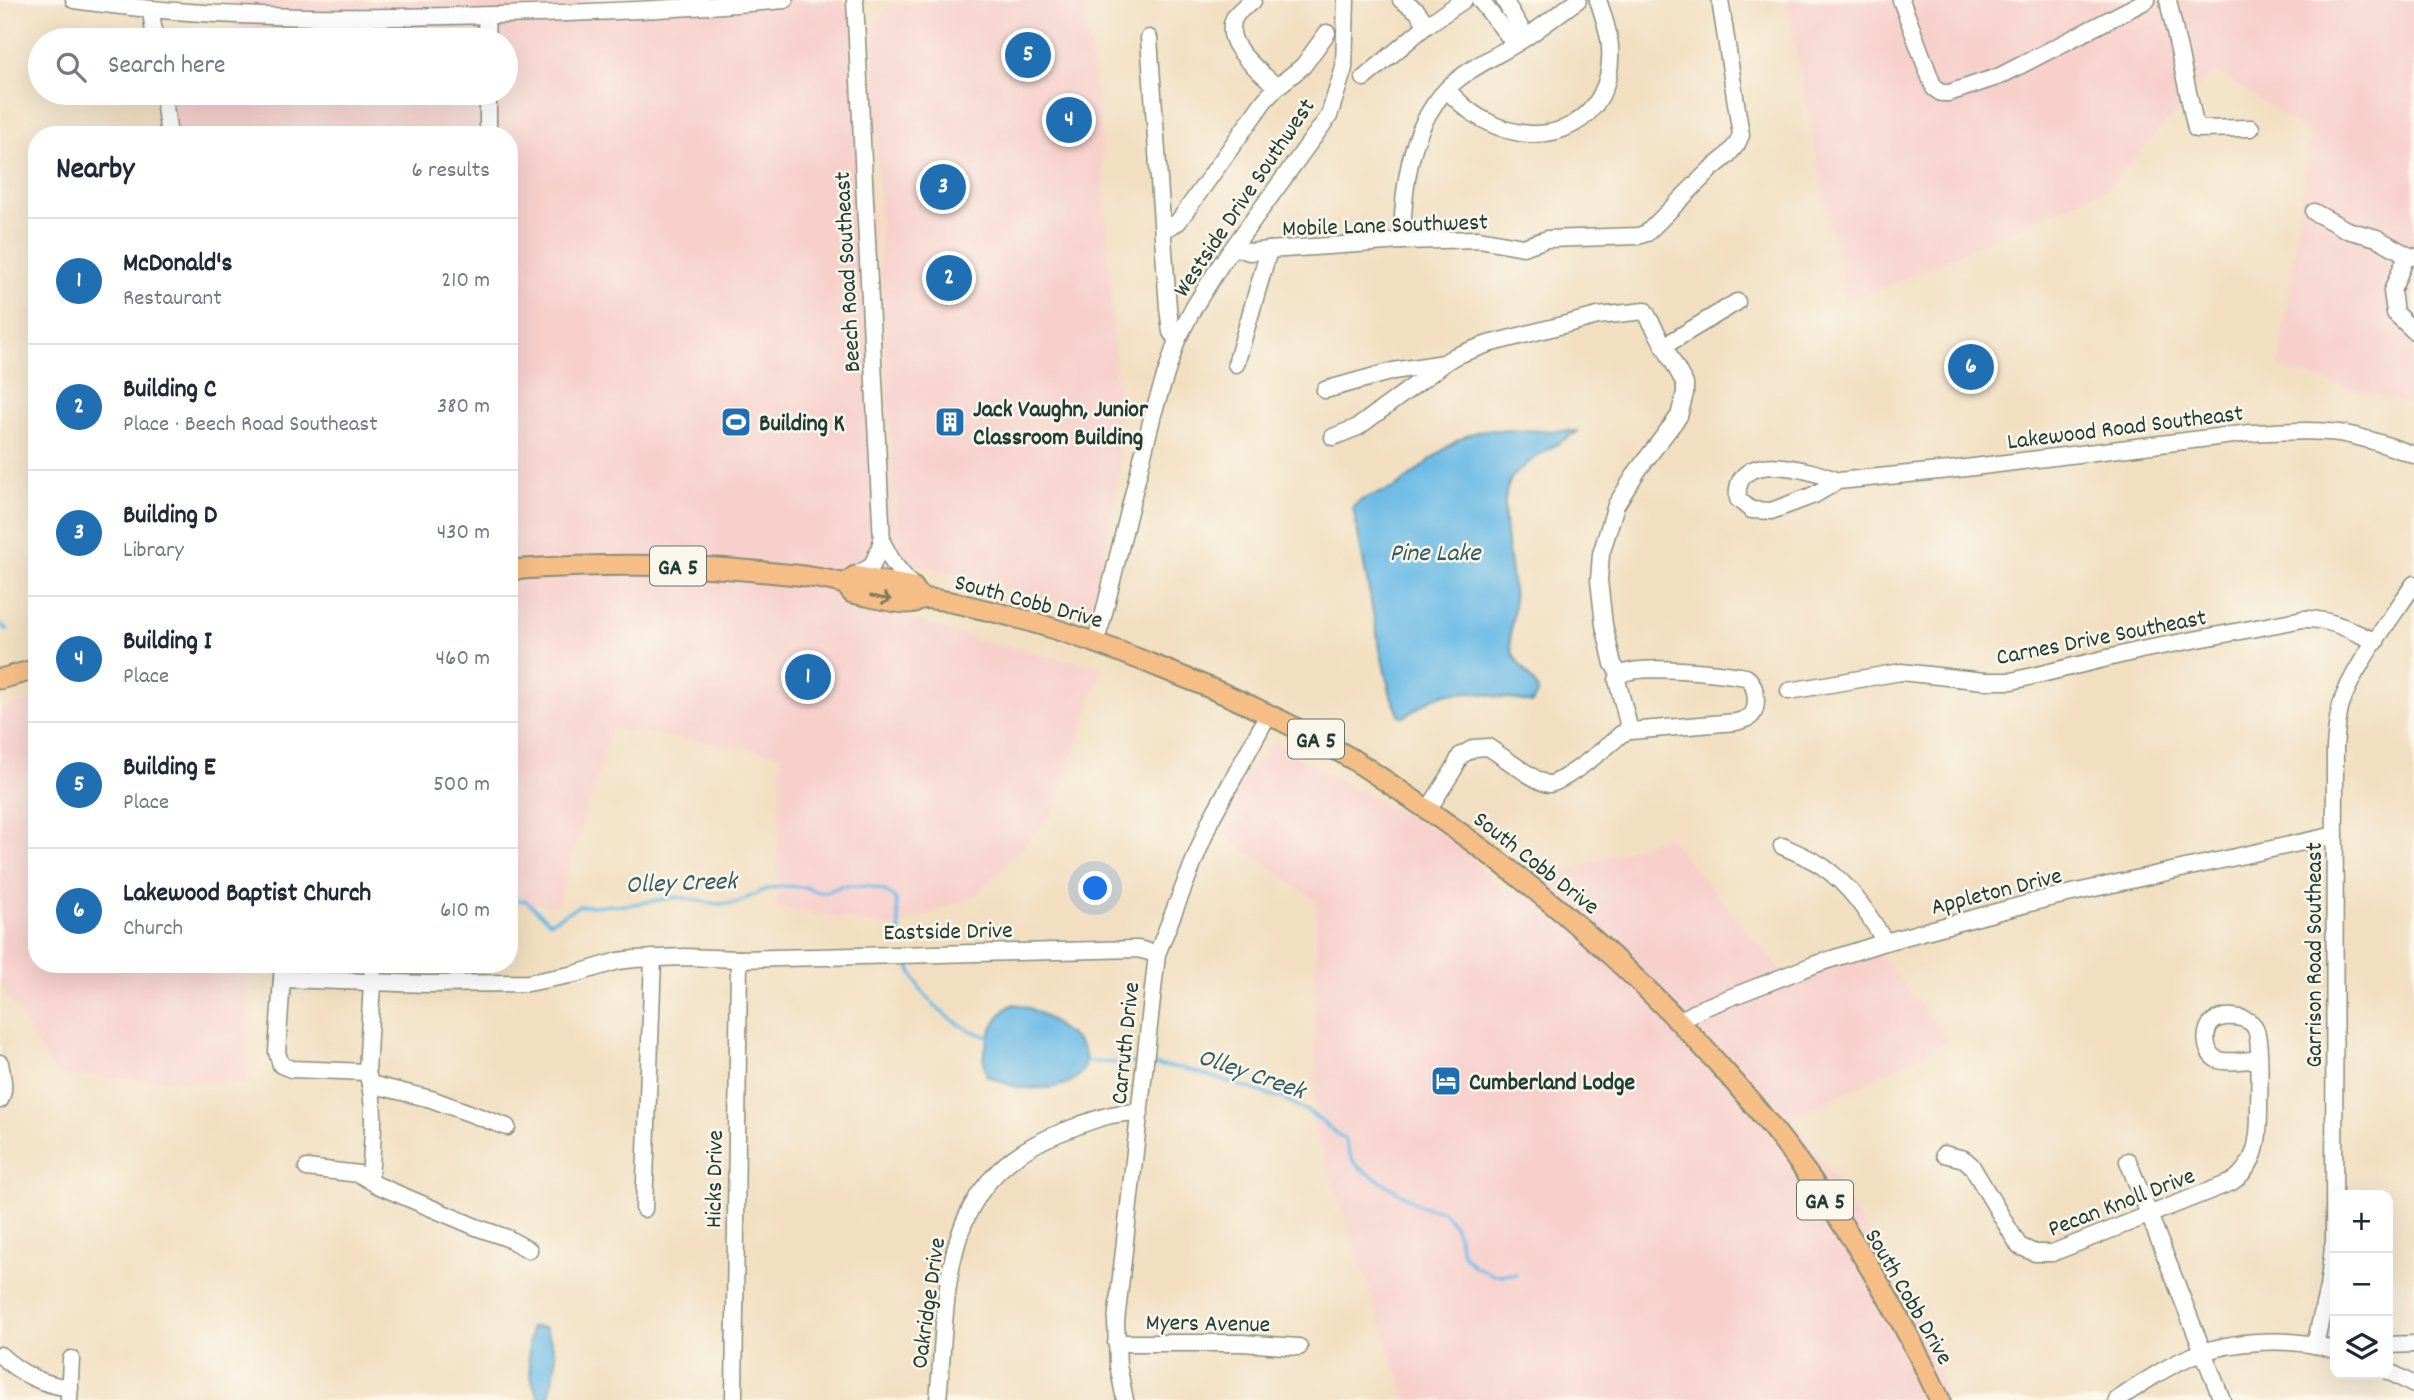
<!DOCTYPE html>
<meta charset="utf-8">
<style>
:root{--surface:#fff;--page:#f2f2f3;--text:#1f2937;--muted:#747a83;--line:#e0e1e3;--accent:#1f6fb2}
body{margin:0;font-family:Dekko,sans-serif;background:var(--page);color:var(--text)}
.controls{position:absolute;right:21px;bottom:21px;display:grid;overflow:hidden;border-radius:14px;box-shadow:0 7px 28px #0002}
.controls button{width:63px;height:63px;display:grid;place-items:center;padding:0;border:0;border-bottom:2px solid var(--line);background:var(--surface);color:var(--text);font:35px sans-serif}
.you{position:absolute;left:1096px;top:889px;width:24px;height:24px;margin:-18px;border:5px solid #fff;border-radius:50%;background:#1a73e8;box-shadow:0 0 0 10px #1a73e833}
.badge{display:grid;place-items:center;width:46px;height:46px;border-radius:50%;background:var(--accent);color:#fff;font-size:23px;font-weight:700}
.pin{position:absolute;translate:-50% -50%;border:4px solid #fff;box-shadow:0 2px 7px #0006}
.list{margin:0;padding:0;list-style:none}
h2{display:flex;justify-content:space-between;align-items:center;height:91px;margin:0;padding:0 28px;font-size:30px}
h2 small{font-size:23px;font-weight:400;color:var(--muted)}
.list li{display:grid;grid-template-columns:46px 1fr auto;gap:21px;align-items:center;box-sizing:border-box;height:126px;padding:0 28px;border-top:2px solid var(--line)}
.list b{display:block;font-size:26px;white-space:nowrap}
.list p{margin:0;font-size:23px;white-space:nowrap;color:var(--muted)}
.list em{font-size:23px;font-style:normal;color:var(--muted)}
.icon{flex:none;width:38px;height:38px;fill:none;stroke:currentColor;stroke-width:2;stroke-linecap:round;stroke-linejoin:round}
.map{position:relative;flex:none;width:2414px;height:1400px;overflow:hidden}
.search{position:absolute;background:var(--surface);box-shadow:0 7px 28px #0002;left:28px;top:28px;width:490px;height:77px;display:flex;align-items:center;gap:18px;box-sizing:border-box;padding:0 24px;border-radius:38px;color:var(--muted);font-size:26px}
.panel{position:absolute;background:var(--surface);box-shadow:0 7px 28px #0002;left:28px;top:126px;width:490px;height:847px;border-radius:28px}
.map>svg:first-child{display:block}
</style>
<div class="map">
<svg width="2414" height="1400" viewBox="0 0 2414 1400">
<rect width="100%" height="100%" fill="#fbf7ec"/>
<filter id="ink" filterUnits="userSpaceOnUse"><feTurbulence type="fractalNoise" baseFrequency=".0143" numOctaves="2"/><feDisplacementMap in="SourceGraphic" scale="14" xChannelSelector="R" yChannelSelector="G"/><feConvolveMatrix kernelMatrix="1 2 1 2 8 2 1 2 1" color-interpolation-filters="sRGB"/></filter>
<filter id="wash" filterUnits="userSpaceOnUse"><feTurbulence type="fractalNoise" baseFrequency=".00686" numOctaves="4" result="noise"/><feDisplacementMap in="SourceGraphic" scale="28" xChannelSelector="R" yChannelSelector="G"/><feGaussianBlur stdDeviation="1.57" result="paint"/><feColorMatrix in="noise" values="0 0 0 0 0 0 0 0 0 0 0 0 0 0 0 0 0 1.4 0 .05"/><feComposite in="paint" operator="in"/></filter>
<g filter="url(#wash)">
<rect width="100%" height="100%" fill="#f2dfc1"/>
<g fill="#f7d0cc">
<path d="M228,0H841L864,20L873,242L901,615L977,640L1102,668L1054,812L977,895L894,927L777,908L781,754L613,728L557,905L509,904V135H177L167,93H506V40H158L234,31Z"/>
<path d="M939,0H1083L1100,122L1115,358L1120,471L1093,613L970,576L899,561L882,311L874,24L889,6Z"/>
<path d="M1786,0H2414V406L2279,368L2310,133L2215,70L2107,188L1846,304Z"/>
<path d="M37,699V964H249L246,1085L56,1075L0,983V709Z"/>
<path d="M1272,742L1353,788L1454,839L1506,893L1667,836L1787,978L1874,947L1949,1041L1791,1119L1802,1132L1839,1185L1860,1221L1898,1277L1937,1348L1945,1400H1407L1314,1127L1316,901L1206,822Z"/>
</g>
<g fill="#6abae5" stroke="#447c8c" stroke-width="2">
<path d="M1483,430L1579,431C1565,438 1516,468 1510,481C1496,508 1514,574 1514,604C1514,616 1508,637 1511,647C1514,661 1529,675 1537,687L1538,692L1532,703L1472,692L1445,694L1432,699L1404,717L1400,716L1391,696L1381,654L1353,507C1365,493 1383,495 1397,486C1426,467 1447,439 1483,430Z"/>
<path d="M1014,1004C1033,1007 1047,1017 1061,1029C1068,1034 1077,1039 1081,1046C1086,1053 1086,1059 1084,1067C1076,1089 1043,1089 1023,1088C1011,1087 998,1080 987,1076C979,1053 992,1015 1014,1004Z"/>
<path d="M531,1327L545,1328C560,1357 557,1363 549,1395L540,1399C527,1376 527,1353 531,1327Z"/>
</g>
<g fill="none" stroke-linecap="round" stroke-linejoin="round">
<g stroke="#6abae5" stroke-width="3.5">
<path d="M0,624L8,630"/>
<path d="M509,901L525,900L550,922L579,906L627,905L677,897L717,904L737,903L764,890L782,886L804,887L817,892H827L841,886H869L885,891L896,899L900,932L894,944L896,946"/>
<path d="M907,963C912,971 915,980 920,988C937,1012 962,1030 989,1037"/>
<path d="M1086,1062L1136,1063"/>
<path d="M1154,1065L1182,1068L1284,1099L1309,1112L1344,1139L1352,1160L1361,1169L1421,1206L1443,1211L1455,1227L1463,1254L1474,1266L1494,1275L1516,1274"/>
</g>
</g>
</g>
<g filter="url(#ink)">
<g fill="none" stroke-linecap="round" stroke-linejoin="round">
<g stroke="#888e7a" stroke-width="19">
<g id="minor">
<path d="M74,0C199,18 325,19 450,16C562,14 673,10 785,0"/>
<path d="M855,0L882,542L894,564L913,587"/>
<path d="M1401,0L1417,11L1427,25"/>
<path d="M1480,0L1515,44"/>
<path d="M1504,0L1526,37"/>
<path d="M1901,0L1934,88L1941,93H1949L2000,76L2147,0"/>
<path d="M2168,0L2196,129L2251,128"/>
<path d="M1253,1C1247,5 1240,9 1236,15C1218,42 1260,71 1277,87"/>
<path d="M151,11L155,40"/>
<path d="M486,16L487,40"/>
<path d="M1149,38L1168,308L1171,332L1177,340"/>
<path d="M1364,78L1427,25L1464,0"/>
<path d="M1447,90C1458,101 1470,113 1484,120C1546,155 1615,122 1610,47C1609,31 1603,15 1598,0"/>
<path d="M163,93L169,135"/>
<path d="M488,135V93"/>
<path d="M2314,212L2347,230L2377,238L2407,255"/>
<path d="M1163,230L1178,222L1264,101L1277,87L1303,66L1327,33"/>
<path d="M1402,241C1403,190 1409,129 1446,90C1466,69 1497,56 1522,40C1541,28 1559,13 1578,0"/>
<path d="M1234,247L1249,252L1269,250L1236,364"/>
<path d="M1269,250L1402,241L1479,239L1523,247L1547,239L1638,236L1647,233L1711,169L1726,157L1737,144L1741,135L1720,0"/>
<path d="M2414,257L2407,255L2392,291L2395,313L2414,331"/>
<path d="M1664,346L1737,302"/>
<path d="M1325,390L1393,371L1444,363L1455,356L1488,344L1598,316L1645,311L1685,384V393L1679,416L1638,470L1616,505L1601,554L1599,580L1604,625L1613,664L1620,675"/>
<path d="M1333,437L1358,427L1442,365"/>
<path d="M1838,481C1812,470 1732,447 1738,499L1751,510L1771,511L1782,507L1814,495L1838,481L1949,470L2250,433C2280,432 2310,429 2339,433C2365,437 2390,446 2414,455"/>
<path d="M855,576L872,566L882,542"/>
<path d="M1095,642L1102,621L1153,414L1177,340L1194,307L1221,264L1329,116L1344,68L1346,0"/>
<path d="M1620,675L1617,680L1630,731"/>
<path d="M1789,691L1901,672L1984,681H2012L2141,650L2303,619C2330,618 2352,631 2376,642"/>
<path d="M1428,810L1454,769L1460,756L1474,748L1488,747C1501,755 1537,783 1549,784C1560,785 1611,744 1621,734L1630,731L1736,722C1742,720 1748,719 1752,715C1759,705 1756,683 1746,677C1723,673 1638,663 1620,675"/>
<path d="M1782,846C1795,852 1810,858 1822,866C1850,885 1868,913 1885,942"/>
<path d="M283,964L277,1052L281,1065L291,1069L367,1072"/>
<path d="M282,979L427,984L528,983L575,974L618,961L635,959L684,957L739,959L1138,949L1157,954"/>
<path d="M1678,1022L1703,1008L1816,964L1885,942L2045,899L2335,835"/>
<path d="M0,1063C2,1075 6,1090 0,1100"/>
<path d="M370,1084L431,1099L507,1127"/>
<path d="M1944,1154L1964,1159L1971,1165L2019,1246L2035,1253H2052L2232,1182C2257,1164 2259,1140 2259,1111C2259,1095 2262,1036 2254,1026C2247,1016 2224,1014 2214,1021C2203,1029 2204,1052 2216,1059C2226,1064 2247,1060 2259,1059"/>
<path d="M2128,1161L2222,1400"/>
<path d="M307,1168L359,1174L377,1185L476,1227L507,1238L529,1250"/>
<path d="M370,1179C372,1144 377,1106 367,1072L373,964"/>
<path d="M644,1209L653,958"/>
<path d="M1116,1343H1242L1299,1347"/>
<path d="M2315,1345L2328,1287L2334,1240L2335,748C2336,734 2337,719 2341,705C2352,668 2392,618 2414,584"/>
<path d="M2388,1345L2414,1344"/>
<path d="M0,1355C21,1374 41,1384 70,1388"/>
<path d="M2388,1371L2414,1385"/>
<path d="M69,1400L71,1359"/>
<path d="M734,1400L739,959"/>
<path d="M938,1400C949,1288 937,1180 1062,1132C1088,1122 1111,1111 1140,1113"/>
<path d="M1125,1400L1118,1365L1116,1322L1157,954L1210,821L1268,715"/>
<path d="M2117,1400C2141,1384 2165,1367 2192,1356C2234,1339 2292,1337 2335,1350"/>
</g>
</g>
<g stroke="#888e7a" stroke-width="23">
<g id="major">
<path d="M509,570C592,564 673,563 755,571C786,574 816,576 845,584L852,593C866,595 896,604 908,603C920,603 909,600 921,599C931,597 966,605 977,608C1042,622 1105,645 1166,670C1230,695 1293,724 1352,759C1386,780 1419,804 1452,827C1658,973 1835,1169 1940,1400"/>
<path d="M845,584L855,576L913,587L921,599"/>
<path d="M0,679L37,669"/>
</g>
</g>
<use href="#minor" stroke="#fff" stroke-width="16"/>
<use href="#major" stroke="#f6be87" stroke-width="19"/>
</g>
<defs><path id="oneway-shaft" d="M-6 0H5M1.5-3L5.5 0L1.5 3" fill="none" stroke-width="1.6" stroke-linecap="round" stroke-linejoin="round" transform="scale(1.75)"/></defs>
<use stroke="#807759" href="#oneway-shaft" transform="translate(881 598) rotate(11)"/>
</g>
<defs>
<g id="stadium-square" transform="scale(1.575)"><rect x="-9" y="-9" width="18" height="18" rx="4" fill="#1f6fb2" stroke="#fbf7ec"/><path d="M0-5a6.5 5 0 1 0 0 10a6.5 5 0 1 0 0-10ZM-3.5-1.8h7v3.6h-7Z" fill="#fff"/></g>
<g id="building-square" transform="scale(1.575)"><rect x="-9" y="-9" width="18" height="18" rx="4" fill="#1f6fb2" stroke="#fbf7ec"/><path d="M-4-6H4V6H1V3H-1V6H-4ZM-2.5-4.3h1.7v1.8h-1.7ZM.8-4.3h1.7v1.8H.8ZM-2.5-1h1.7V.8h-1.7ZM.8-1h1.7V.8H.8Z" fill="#fff"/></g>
<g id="hotel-square" transform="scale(1.575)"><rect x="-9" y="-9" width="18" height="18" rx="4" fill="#1f6fb2" stroke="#fbf7ec"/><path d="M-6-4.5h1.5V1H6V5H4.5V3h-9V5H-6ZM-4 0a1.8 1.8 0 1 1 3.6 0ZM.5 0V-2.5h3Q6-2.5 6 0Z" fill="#fff"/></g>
</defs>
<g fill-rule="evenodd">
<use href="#stadium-square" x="736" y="422"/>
<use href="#building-square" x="950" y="422"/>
<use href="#hotel-square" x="1446" y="1081"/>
</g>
<g text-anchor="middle" stroke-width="5" stroke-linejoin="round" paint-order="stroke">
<g fill="#fbf7ec" stroke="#61756b" stroke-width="2">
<rect x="650" y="546.5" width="56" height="39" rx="5"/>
<rect x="1288" y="719.5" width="56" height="39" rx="5"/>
<rect x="1797" y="1180.5" width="56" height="39" rx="5"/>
</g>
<g font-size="23" font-weight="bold" fill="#1f3d34">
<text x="678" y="574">GA 5</text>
<text x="1316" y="747">GA 5</text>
<text x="1825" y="1208">GA 5</text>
</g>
<g font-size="24" fill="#1f3d34" stroke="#fbf7ec">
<text transform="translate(1243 197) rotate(-56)" y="8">Westside Drive Southwest</text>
<text transform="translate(1385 224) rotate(-2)" y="8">Mobile Lane Southwest</text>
<text transform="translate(846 272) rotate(-93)" y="8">Beech Road Southeast</text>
<text transform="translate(2125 426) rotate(-7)" y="8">Lakewood Road Southeast</text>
<text transform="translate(1029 600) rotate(15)" y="8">South Cobb Drive</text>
<text transform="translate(2101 636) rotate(-11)" y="8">Carnes Drive Southeast</text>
<text transform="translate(1537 862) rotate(38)" y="8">South Cobb Drive</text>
<text transform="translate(1996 890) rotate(-14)" y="8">Appleton Drive</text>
<text transform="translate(948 930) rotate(-1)" y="8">Eastside Drive</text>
<text transform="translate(2313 955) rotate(-90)" y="8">Garrison Road Southeast</text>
<text transform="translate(1124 1043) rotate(-84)" y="8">Carruth Drive</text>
<text transform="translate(713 1179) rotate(-89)" y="8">Hicks Drive</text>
<text transform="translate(2121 1201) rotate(-21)" y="8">Pecan Knoll Drive</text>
<text transform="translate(1910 1296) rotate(60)" y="8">South Cobb Drive</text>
<text transform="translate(927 1303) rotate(-82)" y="8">Oakridge Drive</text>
<text transform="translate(1208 1322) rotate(1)" y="8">Myers Avenue</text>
</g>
<g font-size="24" font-weight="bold" fill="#1f3d34" stroke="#fbf7ec" text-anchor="start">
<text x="973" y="416">Jack Vaughn, Junior<tspan x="973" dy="28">Classroom Building</tspan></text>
<text x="759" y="430">Building K</text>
<text x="1469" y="1089">Cumberland Lodge</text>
</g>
<g font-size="26" font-style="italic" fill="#325c60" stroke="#fbf7ec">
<text x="1435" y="560">Pine Lake</text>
<text transform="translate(681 881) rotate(-2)" y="9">Olley Creek</text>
<text transform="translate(1252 1072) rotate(19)" y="9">Olley Creek</text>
</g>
</g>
</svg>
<div class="controls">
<button>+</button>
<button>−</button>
<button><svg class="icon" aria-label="layers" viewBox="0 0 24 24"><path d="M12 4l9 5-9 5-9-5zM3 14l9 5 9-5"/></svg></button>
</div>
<div class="you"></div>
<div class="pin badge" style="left:808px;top:677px">1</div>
<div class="pin badge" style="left:949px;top:278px">2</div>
<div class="pin badge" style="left:943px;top:187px">3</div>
<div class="pin badge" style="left:1069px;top:120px">4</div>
<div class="pin badge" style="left:1028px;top:55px">5</div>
<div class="pin badge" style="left:1971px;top:367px">6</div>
<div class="search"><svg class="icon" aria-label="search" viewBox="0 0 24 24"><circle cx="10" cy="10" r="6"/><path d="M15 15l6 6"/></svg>Search here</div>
<section class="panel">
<h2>Nearby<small>6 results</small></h2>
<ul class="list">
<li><span class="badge">1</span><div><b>McDonald's</b><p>Restaurant</p></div><em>210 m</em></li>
<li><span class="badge">2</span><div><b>Building C</b><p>Place · Beech Road Southeast</p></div><em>380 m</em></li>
<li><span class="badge">3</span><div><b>Building D</b><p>Library</p></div><em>430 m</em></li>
<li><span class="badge">4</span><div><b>Building I</b><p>Place</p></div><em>460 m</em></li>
<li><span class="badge">5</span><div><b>Building E</b><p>Place</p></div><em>500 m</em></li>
<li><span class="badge">6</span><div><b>Lakewood Baptist Church</b><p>Church</p></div><em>610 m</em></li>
</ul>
</section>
</div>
